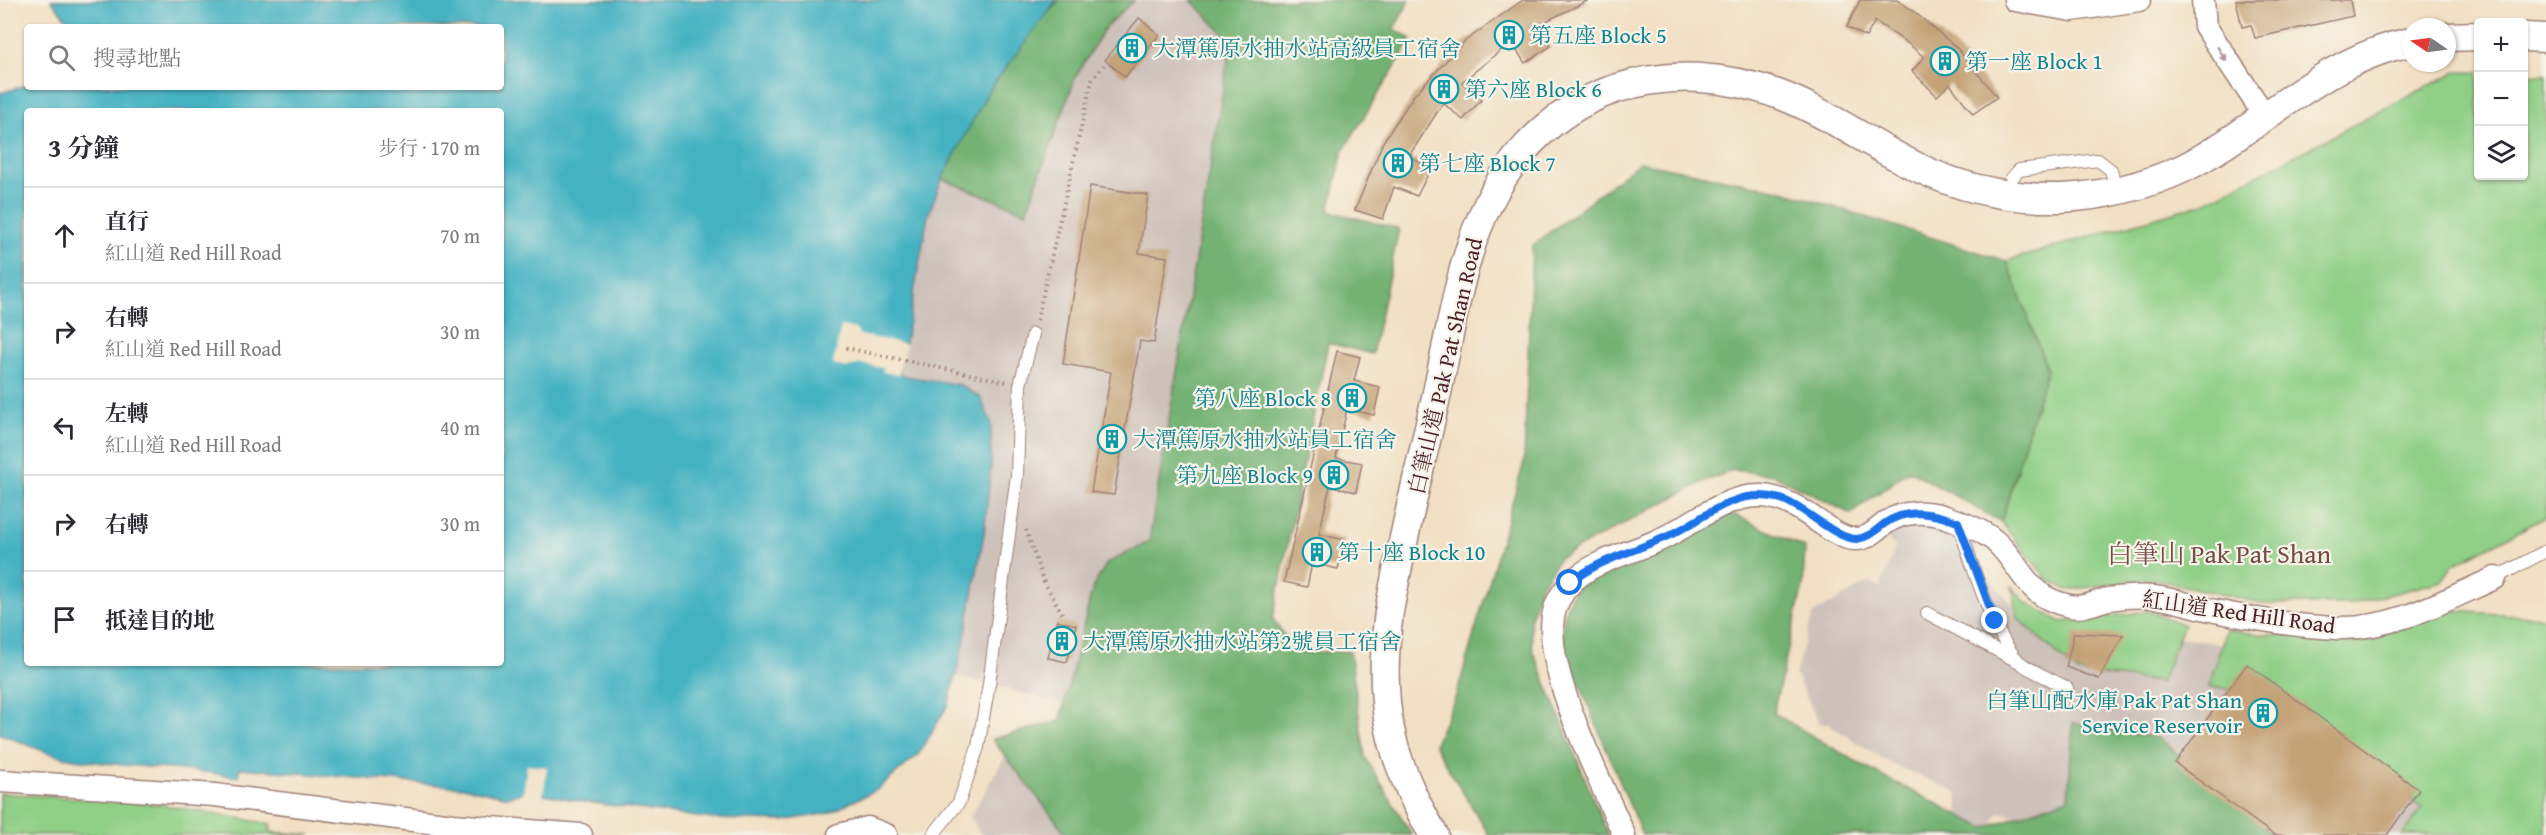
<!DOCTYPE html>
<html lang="zh-TW">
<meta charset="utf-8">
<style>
:root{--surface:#fff;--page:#f2f2f3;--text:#2b2b33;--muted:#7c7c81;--line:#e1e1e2}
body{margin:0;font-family:"Gentium Book Plus","Noto Serif TC",serif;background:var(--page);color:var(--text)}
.controls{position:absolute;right:18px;top:18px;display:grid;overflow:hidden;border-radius:6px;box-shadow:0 2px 4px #0004}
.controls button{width:54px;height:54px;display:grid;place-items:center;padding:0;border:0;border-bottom:2px solid var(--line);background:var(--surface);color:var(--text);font:30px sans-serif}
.compass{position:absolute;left:2402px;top:18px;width:54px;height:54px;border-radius:50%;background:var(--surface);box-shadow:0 2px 4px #0004;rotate:283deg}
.stop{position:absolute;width:18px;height:18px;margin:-14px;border:4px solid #1a73e8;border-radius:50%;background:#fff}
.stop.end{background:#1a73e8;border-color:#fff;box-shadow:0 2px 6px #0008}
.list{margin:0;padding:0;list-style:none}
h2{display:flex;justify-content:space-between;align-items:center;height:78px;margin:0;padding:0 24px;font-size:26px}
h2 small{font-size:20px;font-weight:400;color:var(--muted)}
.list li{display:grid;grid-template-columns:39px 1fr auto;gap:18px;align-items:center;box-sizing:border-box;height:96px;padding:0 24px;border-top:2px solid var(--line)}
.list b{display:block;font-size:22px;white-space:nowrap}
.list p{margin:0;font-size:20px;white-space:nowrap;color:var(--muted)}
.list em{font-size:20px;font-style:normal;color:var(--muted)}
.icon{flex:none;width:33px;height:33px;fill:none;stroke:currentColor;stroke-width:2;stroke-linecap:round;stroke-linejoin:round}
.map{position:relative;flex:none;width:2546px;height:835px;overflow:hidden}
.search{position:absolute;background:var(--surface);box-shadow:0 2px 4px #0004;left:24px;top:24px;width:480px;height:66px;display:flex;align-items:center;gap:15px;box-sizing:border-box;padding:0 21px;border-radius:6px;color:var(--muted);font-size:22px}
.panel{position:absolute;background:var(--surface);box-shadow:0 2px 4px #0004;left:24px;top:108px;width:480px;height:558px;border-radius:6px}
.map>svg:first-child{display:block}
</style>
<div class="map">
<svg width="2546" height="835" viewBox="0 0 2546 835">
<rect width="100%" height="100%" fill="#f7f3e8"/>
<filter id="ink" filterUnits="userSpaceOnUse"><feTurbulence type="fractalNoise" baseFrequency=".0167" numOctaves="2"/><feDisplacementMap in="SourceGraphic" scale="12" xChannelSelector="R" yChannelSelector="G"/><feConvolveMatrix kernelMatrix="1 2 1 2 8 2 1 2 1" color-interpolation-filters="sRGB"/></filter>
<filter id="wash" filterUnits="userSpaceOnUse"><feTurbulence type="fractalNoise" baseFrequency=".008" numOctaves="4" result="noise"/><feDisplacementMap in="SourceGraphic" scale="24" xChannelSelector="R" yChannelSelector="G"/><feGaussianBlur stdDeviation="1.35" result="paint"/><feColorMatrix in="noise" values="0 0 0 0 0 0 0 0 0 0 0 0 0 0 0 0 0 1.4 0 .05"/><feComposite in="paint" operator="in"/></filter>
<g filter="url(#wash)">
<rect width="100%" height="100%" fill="#f2e0c4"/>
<g fill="#cec1ba">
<path d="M1134,0H1191L1231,40L1149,542L1107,563L1093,587L1064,704L955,676L984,534L991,466L899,375L928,215L942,179L1026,212L1076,76L1104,29Z"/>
<path d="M1908,523L1935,524L1946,529L1957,539L1975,545L1979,567L2020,613L2074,633L2067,667L2098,679L2103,664L2123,635L2188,638L2259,651L2361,639L2432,835H2189L2063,828L1999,812L1985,835L1960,823L1957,792L1891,764L1828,724H1820L1795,674L1813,614L1869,582L1880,588L1895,547L1885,536L1897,527Z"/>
<path d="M1010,748L1080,835H981L970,817Z"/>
</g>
<g fill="#8fcf86" stroke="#6c7758" stroke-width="1.5">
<path d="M2455,72H2478V176H2524V74L2546,75V517L2453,565L2442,581L2352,604H2266L2152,579L2067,590L2047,579L2001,522L2047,369L2007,261L2204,203Z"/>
<path d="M2012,587L2024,601L2061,622L2150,611L2184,625L2161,682L2078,673L2018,618Z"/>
<path d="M2452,611L2546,617V835H2402L2422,808L2250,691L2209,687L2226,629L2264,635H2355Z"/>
<path d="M0,793L159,804L271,824L270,832L311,835H0Z"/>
</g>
<g fill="#73b273" stroke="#5e684f" stroke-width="1.5">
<path d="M1059,0H1134L1104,29L1076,76L1026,212L942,179L989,90L1028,36Z"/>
<path d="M1191,0H1410L1394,29L1412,39L1343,151L1329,211L1399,229L1372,354L1328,343L1273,619L1297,653L1350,651L1365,757L1412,835H1067L992,739L1060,721L1093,587L1107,563L1149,542L1231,41Z"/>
<path d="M1640,162L1780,190L2007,261L2047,369L2001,522L1909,470L1851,514L1774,475L1733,470L1701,483L1559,558L1540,587L1530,621L1533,651L1608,835H1489L1434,745L1456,696L1524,462L1532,246Z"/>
<path d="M1714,511L1735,515L1805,548L1803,586L1773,713L1874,772L1985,828L2068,798L2073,723L2159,738L2272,835H1642L1563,644C1561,619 1566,602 1580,581Z"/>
</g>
<path fill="#45b2c2" stroke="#486876" stroke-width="1.5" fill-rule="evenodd" d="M51,0H1057L989,90L942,179L928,215L899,375L960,385L980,397L991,422V466L984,533L964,643L948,705L918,755L878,789L829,813L783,821L713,819L584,802L544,794L524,792L508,797L463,787L240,768L238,777C182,767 125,768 69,758C44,754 23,742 0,734V93L27,85L501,87V27H73ZM27,111H501V663H27Z"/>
<g fill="#f2e0c4">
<path d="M841,326L855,329L860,335L906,344L899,375L883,372V368L860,364L848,368L833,365Z"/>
<path d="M527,765L547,767L543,797L523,795Z"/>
</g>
<g id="blocks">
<g fill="#c4a277">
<path d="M1523,0H1589L1540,24L1551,46L1525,63L1511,42L1462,82L1481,100L1463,120L1443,103L1409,156L1431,168L1417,196L1394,187L1383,219L1355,210L1383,142L1414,95L1465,41Z"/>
<path d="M1860,0H1897L1912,10L1958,49L1997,97L1973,114L1950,84L1937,96L1912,71L1924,57L1910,45L1875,21L1866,37L1847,27Z"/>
<path d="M2236,0H2350L2353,16L2255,38L2251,25L2242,27Z"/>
<path d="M1139,18L1159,35L1125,77L1105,60Z"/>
<path d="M1090,186L1148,195L1139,253L1167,257L1154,343L1140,341L1114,495L1091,492L1111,372L1063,364Z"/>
<path d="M1337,351L1360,357L1354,381L1380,387L1374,415L1347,409L1336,458L1362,463L1356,492L1330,486L1319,534L1345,540L1338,569L1312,563L1307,587L1284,582Z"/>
<path d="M1057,620L1076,625L1067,662L1048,658Z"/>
<path d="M2074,633L2123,635L2099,679L2066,667Z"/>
<path d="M2247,664L2419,790L2387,835H2274L2175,763Z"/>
</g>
</g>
</g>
<g filter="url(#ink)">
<use href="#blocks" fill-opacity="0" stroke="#9e8078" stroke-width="1.5"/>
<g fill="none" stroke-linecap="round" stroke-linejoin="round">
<g stroke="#9e8078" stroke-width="14">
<g id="service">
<path d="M2008,195L2012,178L2019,170L2098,160L2111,170L2116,190"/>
<path d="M1958,522C1969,555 1995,643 2022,664C2035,673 2053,680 2067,688"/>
<path d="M2495,578L2546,551"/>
<path d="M1927,613L2017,661"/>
<path d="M933,835L959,802L978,747L989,684L1017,475L1020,385L1033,334"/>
</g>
</g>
<g stroke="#9e8078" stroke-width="25">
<g id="minor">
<path d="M2015,0L2072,10L2139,0"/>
<path d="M2203,0L2205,26L2265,116"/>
<path d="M0,781L215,795L453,825L581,835"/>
<path d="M839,835L868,828L886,835"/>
<path d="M1624,835C1602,783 1544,672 1553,617C1555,605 1562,592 1571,583C1594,560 1628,554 1657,541C1690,527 1724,494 1762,496C1801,498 1829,538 1854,539C1868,540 1877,529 1887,522C1903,511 1925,511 1943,516C1960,522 1981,529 1995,541C2024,567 2023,596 2070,606C2084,609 2095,602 2108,599C2122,597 2138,596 2153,597C2174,599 2195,607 2215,611C2254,619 2297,627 2337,628C2393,630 2445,600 2495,578"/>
</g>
</g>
<g stroke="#9e8078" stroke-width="31">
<g id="tertiary">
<path d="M2447,37L2478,36"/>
<path d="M2524,37L2546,38"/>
<path d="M1434,835C1388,758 1377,701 1389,612C1402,540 1420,468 1436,397C1451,332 1459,260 1490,200C1548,86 1669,52 1783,96C1831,115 1873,146 1919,168C1963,189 2013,199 2061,198C2102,196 2145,186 2182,169C2260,130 2323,59 2411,42"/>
</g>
</g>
<g stroke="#9e8078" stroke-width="4" stroke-dasharray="1.5 4.5" stroke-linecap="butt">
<path d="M1037,320L1092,80L1104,65"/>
<path d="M846,348L1007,382"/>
<path d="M1026,530L1043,580L1063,615"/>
</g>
<use href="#service" stroke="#fff" stroke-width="12"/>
<use href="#minor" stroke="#fff" stroke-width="22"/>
<use href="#tertiary" stroke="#fff" stroke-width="28"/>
</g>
<defs><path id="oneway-solid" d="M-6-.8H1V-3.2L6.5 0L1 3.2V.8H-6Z" transform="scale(1.5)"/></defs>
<use fill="#ae9aa0" href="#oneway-solid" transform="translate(2222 54) rotate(58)"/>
</g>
<g fill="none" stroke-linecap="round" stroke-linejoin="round" filter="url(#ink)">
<path stroke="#1a73e8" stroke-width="8" d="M1570,583C1600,558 1638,551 1672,534C1694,524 1713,507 1736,500C1751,495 1766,495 1781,499C1804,506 1836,540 1857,539C1868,538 1876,530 1884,524C1907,507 1933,513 1958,522L1995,621"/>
</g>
<defs>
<g id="building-ring" transform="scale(1.5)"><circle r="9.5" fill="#f7f3e8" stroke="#0f9aa8" stroke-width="1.5"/><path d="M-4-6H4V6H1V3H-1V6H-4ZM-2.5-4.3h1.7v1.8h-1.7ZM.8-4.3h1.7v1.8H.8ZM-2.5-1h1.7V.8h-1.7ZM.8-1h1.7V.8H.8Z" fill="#0f9aa8"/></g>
</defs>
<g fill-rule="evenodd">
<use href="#building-ring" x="1509" y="35"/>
<use href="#building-ring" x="1132" y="48"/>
<use href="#building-ring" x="1945" y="61"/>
<use href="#building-ring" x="1444" y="89"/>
<use href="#building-ring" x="1398" y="163"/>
<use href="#building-ring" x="1352" y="398"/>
<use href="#building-ring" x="1112" y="439"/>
<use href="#building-ring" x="1334" y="475"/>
<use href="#building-ring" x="1317" y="552"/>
<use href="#building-ring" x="1062" y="641"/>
<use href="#building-ring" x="2263" y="713"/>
</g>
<g text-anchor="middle" stroke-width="4.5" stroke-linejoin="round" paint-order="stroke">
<g font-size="22" fill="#0d838f" stroke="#f7f3e8" text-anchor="start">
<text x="1530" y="43">第五座 Block 5</text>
<text x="1153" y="56">大潭篤原水抽水站高級員工宿舍</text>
<text x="1966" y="69">第一座 Block 1</text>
<text x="1465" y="97">第六座 Block 6</text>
<text x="1419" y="171">第七座 Block 7</text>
<text x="1331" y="406" text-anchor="end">第八座 Block 8</text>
<text x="1133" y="447">大潭篤原水抽水站員工宿舍</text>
<text x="1313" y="483" text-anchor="end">第九座 Block 9</text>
<text x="1338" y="560">第十座 Block 10</text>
<text x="1083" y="649">大潭篤原水抽水站第2號員工宿舍</text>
<text x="2242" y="708" text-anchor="end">白筆山配水庫 Pak Pat Shan<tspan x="2242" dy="25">Service Reservoir</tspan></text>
</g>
<g font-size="22" fill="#4a1f2b" stroke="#f7f3e8">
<text transform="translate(1445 366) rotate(-77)" y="8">白筆山道 Pak Pat Shan Road</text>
<text transform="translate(2239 612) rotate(8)" y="8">紅山道 Red Hill Road</text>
</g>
<g font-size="26" fill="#754d46" stroke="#f7f3e8">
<text x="2219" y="563">白筆山 Pak Pat Shan</text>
</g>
</g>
</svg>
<div class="controls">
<button>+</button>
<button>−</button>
<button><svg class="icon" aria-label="layers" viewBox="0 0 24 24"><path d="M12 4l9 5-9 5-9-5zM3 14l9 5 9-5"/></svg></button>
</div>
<svg class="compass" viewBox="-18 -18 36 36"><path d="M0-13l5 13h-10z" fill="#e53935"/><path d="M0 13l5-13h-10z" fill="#7c7c81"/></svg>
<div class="stop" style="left:1570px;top:583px"></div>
<div class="stop end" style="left:1995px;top:621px"></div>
<div class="search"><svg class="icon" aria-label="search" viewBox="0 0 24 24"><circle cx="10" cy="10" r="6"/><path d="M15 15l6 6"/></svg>搜尋地點</div>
<section class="panel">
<h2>3 分鐘<small>步行 · 170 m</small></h2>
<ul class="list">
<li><svg class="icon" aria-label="ahead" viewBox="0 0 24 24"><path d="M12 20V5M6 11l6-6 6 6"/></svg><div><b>直行</b><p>紅山道 Red Hill Road</p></div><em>70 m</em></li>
<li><svg class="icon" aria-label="right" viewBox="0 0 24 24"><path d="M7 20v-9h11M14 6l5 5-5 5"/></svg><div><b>右轉</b><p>紅山道 Red Hill Road</p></div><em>30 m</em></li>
<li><svg class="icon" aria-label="left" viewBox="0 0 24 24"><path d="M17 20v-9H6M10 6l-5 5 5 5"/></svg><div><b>左轉</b><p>紅山道 Red Hill Road</p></div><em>40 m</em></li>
<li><svg class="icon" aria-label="right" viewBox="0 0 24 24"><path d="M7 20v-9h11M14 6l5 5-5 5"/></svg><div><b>右轉</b></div><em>30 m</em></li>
<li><svg class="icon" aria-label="arrive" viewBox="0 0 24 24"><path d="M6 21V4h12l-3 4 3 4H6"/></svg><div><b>抵達目的地</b></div></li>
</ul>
</section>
</div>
